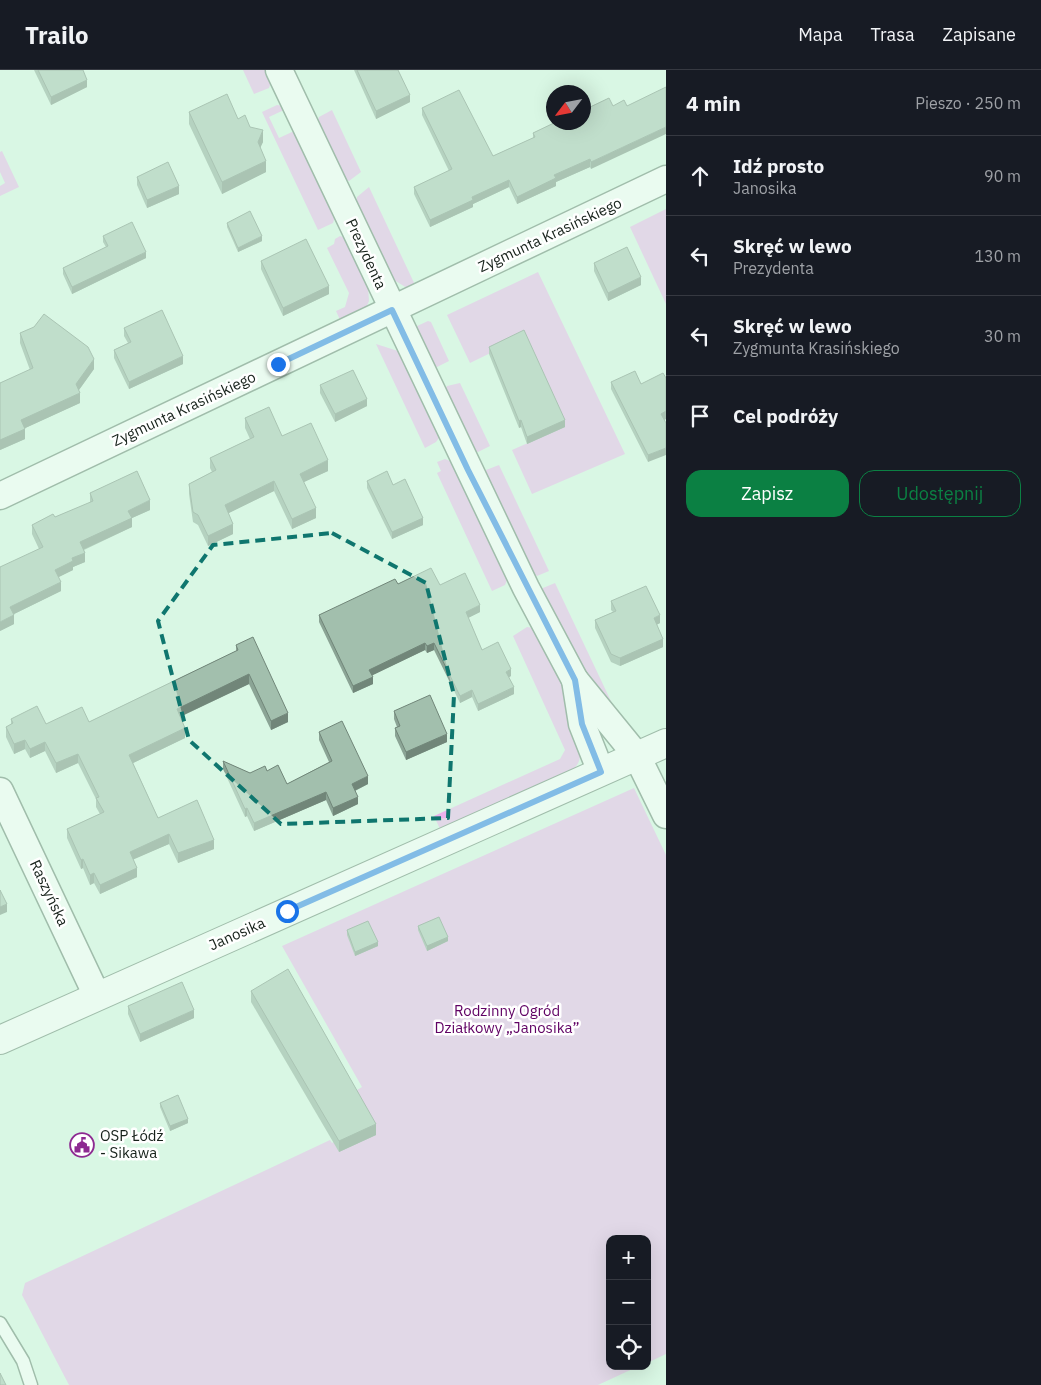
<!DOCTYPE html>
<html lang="pl">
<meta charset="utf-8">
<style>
:root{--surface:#171b24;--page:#20242c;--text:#f1f3f6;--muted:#9ea1a6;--line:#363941;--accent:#0b8043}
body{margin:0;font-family:"IBM Plex Sans",sans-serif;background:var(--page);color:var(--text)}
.controls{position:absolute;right:15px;bottom:15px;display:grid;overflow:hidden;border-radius:10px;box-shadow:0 5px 20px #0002}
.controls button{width:45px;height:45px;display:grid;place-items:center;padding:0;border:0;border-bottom:1px solid var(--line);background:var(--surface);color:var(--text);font:25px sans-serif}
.compass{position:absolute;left:546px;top:15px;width:45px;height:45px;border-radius:50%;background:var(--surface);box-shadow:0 5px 20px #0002;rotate:238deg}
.stop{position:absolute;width:15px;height:15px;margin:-11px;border:4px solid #1a73e8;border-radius:50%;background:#fff}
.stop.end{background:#1a73e8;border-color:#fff;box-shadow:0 1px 5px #0008}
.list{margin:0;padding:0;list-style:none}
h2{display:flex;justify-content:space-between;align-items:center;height:65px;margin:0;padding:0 20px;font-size:21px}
h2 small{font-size:16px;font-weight:400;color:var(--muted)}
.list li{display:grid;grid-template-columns:32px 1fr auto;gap:15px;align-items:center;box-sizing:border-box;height:80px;padding:0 20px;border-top:1px solid var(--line)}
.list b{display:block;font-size:19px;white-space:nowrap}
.list p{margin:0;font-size:16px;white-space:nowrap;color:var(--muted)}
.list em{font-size:16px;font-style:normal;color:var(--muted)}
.actions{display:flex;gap:10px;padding:15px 20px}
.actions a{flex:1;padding:11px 0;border:1px solid var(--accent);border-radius:15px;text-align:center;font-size:18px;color:var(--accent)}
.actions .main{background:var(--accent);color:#fff}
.icon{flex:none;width:28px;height:28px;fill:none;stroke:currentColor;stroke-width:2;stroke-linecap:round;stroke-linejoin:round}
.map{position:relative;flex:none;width:666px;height:1315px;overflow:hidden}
header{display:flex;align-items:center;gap:30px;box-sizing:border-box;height:70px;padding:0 25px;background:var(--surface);border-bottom:1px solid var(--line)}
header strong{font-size:24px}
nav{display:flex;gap:28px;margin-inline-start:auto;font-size:18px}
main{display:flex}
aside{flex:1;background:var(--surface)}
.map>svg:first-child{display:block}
</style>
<header>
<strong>Trailo</strong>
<nav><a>Mapa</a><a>Trasa</a><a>Zapisane</a></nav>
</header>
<main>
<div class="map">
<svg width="666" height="1315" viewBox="0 0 666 1315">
<rect width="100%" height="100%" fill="#d9f7e4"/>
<g fill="#ebb1eb">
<path d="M243,0H266L271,12L269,18L254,24Z"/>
<path d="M277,35L283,36L284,40L269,47L279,68L292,62L296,63L335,146L333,153L318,160L262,42Z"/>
<path d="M332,40L361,102L349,111L345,109L317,52L319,47Z"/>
<path d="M2,81L19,117L0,126V116L5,113L0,102V82Z"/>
<path d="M369,117L416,217L407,218L394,210L356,133L357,127Z"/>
<path d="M666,139V234L630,157Z"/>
<path d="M340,166L346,168L368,217L369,231L366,238L341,252L336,241L345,237L349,223L327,178L334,174L335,169Z"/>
<path d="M538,202L625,384L532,424L512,380L564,357L523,267L470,293L447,245Z"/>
<path d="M428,251L431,252L449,291L437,297L432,295L415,257Z"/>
<path d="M376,274L398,281L439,368L436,372L425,378Z"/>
<path d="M460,313L490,376L478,382L472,380L444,320L447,316Z"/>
<path d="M445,389L450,391L507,510L505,515L492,521L437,403L441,401L437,392Z"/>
<path d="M499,395L549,501L537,506L532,503L485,406L486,400Z"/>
<path d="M555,513L618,646L601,630L542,521L543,518Z"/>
<path d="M527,557L533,558C549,587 590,659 579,691C577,697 571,701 566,704L440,759L434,746L560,689L565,680L513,566Z"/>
<path d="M634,718L666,785V1284L647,1293V1169H610V1296H639L598,1315H69L22,1225L25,1213L330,1070L332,1073L368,1051L352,1023L362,1017L282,876Z"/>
</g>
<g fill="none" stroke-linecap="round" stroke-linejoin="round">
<g stroke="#5c7666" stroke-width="15">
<path id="lane" d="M0,1253L23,1291L31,1315"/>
</g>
<g stroke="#5c7666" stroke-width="29">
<g id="street">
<path d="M279,0L526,518L575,610L637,686L666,745"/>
<path d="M0,426L666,109"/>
<path d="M575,610L582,654L601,702"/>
<path d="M0,721L97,926"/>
</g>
</g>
<g stroke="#5c7666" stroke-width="30">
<path id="secondary" d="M0,970L666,673"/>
</g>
<use href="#lane" stroke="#fff" stroke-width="12"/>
<use href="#street" stroke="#fff" stroke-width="26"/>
<use href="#secondary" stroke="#fff" stroke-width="28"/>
</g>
<g fill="#8ba495">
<path d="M34,0H83L87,17L51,35Z"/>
<path d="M354,0H398L410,32L376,49Z"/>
<path d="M609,28L591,99L590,97L556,112V116L517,134L509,117L473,134V137L430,157L414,124V117L449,101L422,45V38L493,86L533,68V63Z"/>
<path d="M189,42L238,49L250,57L263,72L260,77L266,102L222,124L189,54Z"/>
<path d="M137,107L179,124L147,138L137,115Z"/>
<path d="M227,153L262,171L238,182L227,157Z"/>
<path d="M103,166L146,188L72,224L63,204V198L106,177L103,172Z"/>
<path d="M261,191L329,224L283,246L261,199Z"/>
<path d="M594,193L641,215L608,231L594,201Z"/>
<path d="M124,258L183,294L129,319L114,288V280L128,273L124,266Z"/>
<path d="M20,263L94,299L79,320L80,333L25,358V369L0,380V313L30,300L20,273Z"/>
<path d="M489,277L565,357L527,374L521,357L519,358L489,284Z"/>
<path d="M666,308V349L664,350L648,392L611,319V312L641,314Z"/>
<path d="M320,315L367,336L335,352L320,323Z"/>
<path d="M245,348L282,366L328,401L303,412L316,448L292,459L274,421L228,443L233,464L208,476L198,455L193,452L189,424V414L212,402L210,398V388L250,369L245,358Z"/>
<path d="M367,411L393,415L423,455L392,469L367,418Z"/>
<path d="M90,423L150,440L132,448V457L84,480L85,492L73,497V500L58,507L61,521L14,544V554L0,561L39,479L32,464V455L55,447L90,433Z"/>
<path d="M398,514L440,515L480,542L468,548L482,580L511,606L509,607L514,624L478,641L472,627L460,633L434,580L427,583L425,580L372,605L373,614L353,623L319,552V545Z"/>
<path d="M611,531L660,553L656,555L663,577L620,596L611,592L595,558V550L613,542L611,540Z"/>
<path d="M236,575L288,652L271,660L249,614L180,647L185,668L133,693L158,748L214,779L178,793L169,774L133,789L137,807L100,824L94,813L90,815L83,798L81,799L67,768V759L100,744L96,737V729L78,693L56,703L45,681L30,688L25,679L14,684L6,667V657L11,655V649L46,654L89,652L236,581Z"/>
<path d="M394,641L447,672L406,690L395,666V658L397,657L394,649Z"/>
<path d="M319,662L368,714L355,721L358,734L333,746L326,730L254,761L247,746L245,747L223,699V691L250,703L267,701L287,714L329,692L319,670Z"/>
<path d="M418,856L448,871L427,881L418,860Z"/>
<path d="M347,860L378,876L355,886L347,865Z"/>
<path d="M251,921L376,1065L339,1082L251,932Z"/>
<path d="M128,936L194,948L140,972L128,944Z"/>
<path d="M160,1033L188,1053L170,1061L160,1037Z"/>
</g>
<g fill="#718679">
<path d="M87,10V17L51,35V27Z"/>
<path d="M410,25V32L376,49V41Z"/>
<path d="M666,57V64L591,99V92Z"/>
<path d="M263,60V72L258,83V72Z"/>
<path d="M590,89V97L556,112V116L517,134V127L554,105Z"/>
<path d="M266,91V102L222,124V112Z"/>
<path d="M509,110V117L473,134V137L430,157V150L472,127Z"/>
<path d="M179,116V124L147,138V130Z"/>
<path d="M262,166V171L238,182V178Z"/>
<path d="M146,182V188L72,224V217Z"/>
<path d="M641,207V215L608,231V223Z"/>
<path d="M329,216V224L283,246V238Z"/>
<path d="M183,286V294L129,319V312Z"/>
<path d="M94,289V299L76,324V314Z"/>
<path d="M80,323V333L21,360V350Z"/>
<path d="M367,329V336L335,352V344Z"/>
<path d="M666,341V349L661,351V344Z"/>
<path d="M521,350V357L519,358V351Z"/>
<path d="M565,350V357L527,374V367Z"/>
<path d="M25,359V369L0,380V370Z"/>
<path d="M666,378V385L648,392V385Z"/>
<path d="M328,390V401L300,414V404Z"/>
<path d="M274,411V421L225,445V435Z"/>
<path d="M150,430V440L132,448V457L80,481V472L128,441Z"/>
<path d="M316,438V448L292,459V449Z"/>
<path d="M423,448V455L392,469V462Z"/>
<path d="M233,454V464L208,476V466Z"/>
<path d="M85,483V492L73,497V500L55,509V500L72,488Z"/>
<path d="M61,512V521L10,546V537Z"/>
<path d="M480,535V542L466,549V542Z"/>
<path d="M14,545V554L0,561V552Z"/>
<path d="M660,545V553L654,556V548Z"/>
<path d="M663,569V577L620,596V588Z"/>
<path d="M425,573V580L369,607V600Z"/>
<path d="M434,573V580L427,583V576Z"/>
<path d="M511,599V606L506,609V602Z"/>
<path d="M249,604V614L177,648V639Z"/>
<path d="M373,607V614L353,623V616Z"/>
<path d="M514,617V624L478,641V634Z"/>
<path d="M472,620V627L460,633V626Z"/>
<path d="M288,643V652L271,660V651Z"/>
<path d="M185,658V668L129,695V685Z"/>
<path d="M447,664V672L406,690V682Z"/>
<path d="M25,670V679L14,684V674Z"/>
<path d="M45,672V681L30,688V679Z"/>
<path d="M78,684V693L56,703V693Z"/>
<path d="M368,706V714L352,722V714Z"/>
<path d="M326,722V730L254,761V753Z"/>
<path d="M358,727V734L333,746V738Z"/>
<path d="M247,738V746L245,747V739Z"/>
<path d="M169,764V774L130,791V782Z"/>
<path d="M214,770V779L178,793V783Z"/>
<path d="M83,789V798L81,799V790Z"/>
<path d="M137,798V807L100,824V815Z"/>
<path d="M94,803V813L90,815V805Z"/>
<path d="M7,834V842L0,845V837Z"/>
<path d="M448,867V871L427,881V876Z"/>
<path d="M378,872V876L355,886V882Z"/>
<path d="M194,940V948L140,972V964Z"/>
<path d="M188,1049V1053L170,1061V1056Z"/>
<path d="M376,1054V1065L339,1082V1071Z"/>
</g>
<g fill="#a2bfad" stroke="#718679">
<path d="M38,0H83L87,10L51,27Z"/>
<path d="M357,0H398L410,25L376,41Z"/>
<path d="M666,17V57L591,92L590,89L554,105L556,108L517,127L509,110L472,127L473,130L430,150L414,117L452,99L422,38L459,20L493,86L535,67L533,63L556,52H584V40L609,28L613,36L624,30L627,36Z"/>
<path d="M227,24L238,49L245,45L250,57L263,60L258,72L266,91L222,112L189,42Z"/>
<path d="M168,92L179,116L147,130L137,107Z"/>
<path d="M250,141L262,166L238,178L227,153Z"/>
<path d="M132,152L146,182L72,217L63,198L108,176L103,166Z"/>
<path d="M306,169L329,216L283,238L261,191Z"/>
<path d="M627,177L641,207L608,223L594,193Z"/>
<path d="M162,240L183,286L129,312L114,280L131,272L124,258Z"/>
<path d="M44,244L88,277L94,289L76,314L80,323L21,350L25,359L0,370V313L33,298L20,263L34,257Z"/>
<path d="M524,260L565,350L527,367L521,350L519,351L489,277Z"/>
<path d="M353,300L367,329L335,344L320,315Z"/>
<path d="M635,301L641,314L663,303L666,308V341L661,344L666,353V378L648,385L611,312Z"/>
<path d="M269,337L282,366L311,353L328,390L300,404L316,438L292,449L274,411L225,435L233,454L208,466L198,445L193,442L189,414L216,400L210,388L254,367L245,348Z"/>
<path d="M137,401L150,430L128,441L132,448L80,472L85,483L72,488L73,491L55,500L61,512L10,537L14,545L0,552V497L43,477L32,455L53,444L55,447L93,431L90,423Z"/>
<path d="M387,401L393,415L405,409L423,448L392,462L367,411Z"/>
<path d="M431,498L440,515L465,503L480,535L466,542L482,580L498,572L511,599L506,602L514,617L478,634L472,620L460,626L434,573L427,576L425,573L369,600L373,607L353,616L319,545L395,509L398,514Z"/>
<path d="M646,516L660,545L654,548L663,569L620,588L611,584L595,550L616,541L611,531Z"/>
<path d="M253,567L288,643L271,651L249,604L177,639L185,658L129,685L158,748L197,730L214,770L178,783L169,764L130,782L137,798L100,815L94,803L90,805L83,789L81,790L67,759L104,742L96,728L99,727L78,684L56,693L45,672L30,679L25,670L14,674L6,657L13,653L11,649L37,636L46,654L82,637L89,652L238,580L236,575Z"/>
<path d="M430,625L447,664L406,682L395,658L400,656L394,641Z"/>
<path d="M342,651L368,706L352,714L358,727L333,738L326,722L254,753L247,738L245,739L223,691L250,703L265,696L267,701L278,695L287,714L332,691L319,662Z"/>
<path d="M0,820L7,834L0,837Z"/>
<path d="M439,847L448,867L427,876L418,856Z"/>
<path d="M368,851L378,872L355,882L347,860Z"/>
<path d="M288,899L376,1054L339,1071L251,921Z"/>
<path d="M182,912L194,940L140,964L128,936Z"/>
<path d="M178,1025L188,1049L170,1056L160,1033Z"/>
<path d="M0,1303L6,1315H0Z"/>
</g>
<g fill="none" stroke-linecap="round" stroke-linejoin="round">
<path stroke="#1a73e8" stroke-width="6" d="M278,294L392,240L468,400L575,610L582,654L601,702L287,841"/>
</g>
<path d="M0 0H666V1315H0ZM332,463L426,513L454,625L448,748L281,754L189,670L158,551L213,475Z" fill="#d9f7e4" fill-opacity=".55" fill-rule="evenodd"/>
<path fill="none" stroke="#0f766e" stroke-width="4" stroke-dasharray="10 6" stroke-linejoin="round" d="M332,463L426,513L454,625L448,748L281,754L189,670L158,551L213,475Z"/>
<defs>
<g id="civic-ring" transform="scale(1.25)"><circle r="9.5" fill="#fff" stroke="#8d2a91" stroke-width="1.5"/><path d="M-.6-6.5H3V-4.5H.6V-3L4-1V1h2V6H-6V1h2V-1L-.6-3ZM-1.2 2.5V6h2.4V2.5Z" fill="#8d2a91"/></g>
</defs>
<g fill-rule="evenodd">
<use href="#civic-ring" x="82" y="1075"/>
</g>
<g text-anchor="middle" stroke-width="5" stroke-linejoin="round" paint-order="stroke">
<g font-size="15" fill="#16211a" stroke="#fff">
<text transform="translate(550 165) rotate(-25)" y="5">Zygmunta Krasińskiego</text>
<text transform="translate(366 184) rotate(65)" y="5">Prezydenta</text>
<text transform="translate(184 339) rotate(-25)" y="5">Zygmunta Krasińskiego</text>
<text transform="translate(49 823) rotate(65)" y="5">Raszyńska</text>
<text transform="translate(237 864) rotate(-24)" y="5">Janosika</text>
</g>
<g font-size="15" fill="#600264" stroke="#fff">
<text x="507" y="946">Rodzinny Ogród<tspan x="507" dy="17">Działkowy „Janosika”</tspan></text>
</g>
<g font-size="15" fill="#16211a" stroke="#fff" text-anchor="start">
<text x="100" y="1071">OSP Łódź<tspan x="100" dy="17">- Sikawa</tspan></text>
</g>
</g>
</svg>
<div class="controls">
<button>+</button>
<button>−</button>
<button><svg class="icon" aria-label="locate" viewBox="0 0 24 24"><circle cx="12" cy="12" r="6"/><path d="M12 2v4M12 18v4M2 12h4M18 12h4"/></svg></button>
</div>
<svg class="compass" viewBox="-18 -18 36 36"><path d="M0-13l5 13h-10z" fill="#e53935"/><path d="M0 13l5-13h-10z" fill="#9ea1a6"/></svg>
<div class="stop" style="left:287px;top:841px"></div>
<div class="stop end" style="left:278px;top:294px"></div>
</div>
<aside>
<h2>4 min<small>Pieszo · 250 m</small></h2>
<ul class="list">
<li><svg class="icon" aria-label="ahead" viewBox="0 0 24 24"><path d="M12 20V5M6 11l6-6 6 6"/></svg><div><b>Idź prosto</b><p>Janosika</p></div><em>90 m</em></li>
<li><svg class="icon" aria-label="left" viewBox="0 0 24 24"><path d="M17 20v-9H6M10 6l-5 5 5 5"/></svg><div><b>Skręć w lewo</b><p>Prezydenta</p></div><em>130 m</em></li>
<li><svg class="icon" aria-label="left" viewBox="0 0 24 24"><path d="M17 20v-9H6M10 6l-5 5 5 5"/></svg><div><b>Skręć w lewo</b><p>Zygmunta Krasińskiego</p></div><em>30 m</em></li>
<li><svg class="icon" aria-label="arrive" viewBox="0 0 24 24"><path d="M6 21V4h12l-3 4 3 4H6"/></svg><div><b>Cel podróży</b></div></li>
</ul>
<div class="actions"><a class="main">Zapisz</a><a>Udostępnij</a></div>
</aside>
</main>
